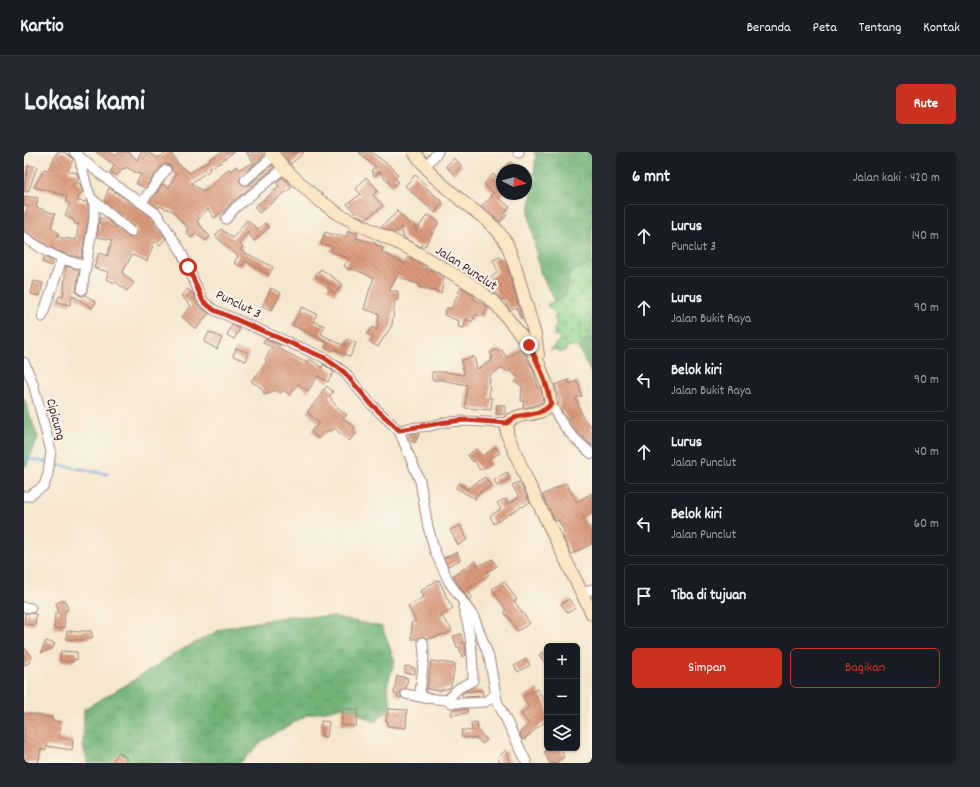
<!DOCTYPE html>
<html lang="id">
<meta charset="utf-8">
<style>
:root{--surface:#171b24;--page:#242831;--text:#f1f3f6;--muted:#9ea1a6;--line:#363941;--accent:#c8321e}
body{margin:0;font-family:Dekko,sans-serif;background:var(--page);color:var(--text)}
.controls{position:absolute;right:12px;bottom:12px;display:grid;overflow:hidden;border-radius:6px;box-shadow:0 1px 3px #0004}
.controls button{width:36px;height:36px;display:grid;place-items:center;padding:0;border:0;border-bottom:1px solid var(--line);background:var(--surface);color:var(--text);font:20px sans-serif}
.compass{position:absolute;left:472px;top:12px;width:36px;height:36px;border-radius:50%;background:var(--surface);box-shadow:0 1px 3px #0004;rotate:97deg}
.stop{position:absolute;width:12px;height:12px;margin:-9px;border:3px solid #c8321e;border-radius:50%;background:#fff}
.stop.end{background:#c8321e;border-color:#fff;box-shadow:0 1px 4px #0008}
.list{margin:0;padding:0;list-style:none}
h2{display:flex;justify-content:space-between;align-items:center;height:52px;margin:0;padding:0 16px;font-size:17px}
h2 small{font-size:13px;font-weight:400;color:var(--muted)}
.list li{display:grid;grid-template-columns:26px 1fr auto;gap:12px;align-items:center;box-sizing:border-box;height:64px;margin:0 8px 8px;padding:0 8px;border:1px solid var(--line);border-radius:6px}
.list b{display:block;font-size:15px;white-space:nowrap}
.list p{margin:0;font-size:13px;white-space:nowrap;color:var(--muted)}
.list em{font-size:13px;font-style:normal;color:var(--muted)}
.actions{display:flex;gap:8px;padding:12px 16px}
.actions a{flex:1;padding:9px 0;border:1px solid var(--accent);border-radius:6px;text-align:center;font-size:14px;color:var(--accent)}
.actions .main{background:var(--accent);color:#fff}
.icon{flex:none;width:22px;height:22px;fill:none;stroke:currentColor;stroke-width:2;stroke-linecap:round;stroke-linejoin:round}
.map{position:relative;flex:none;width:568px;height:611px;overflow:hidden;border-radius:6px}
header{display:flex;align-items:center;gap:24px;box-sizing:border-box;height:56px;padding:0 20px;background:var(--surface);border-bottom:1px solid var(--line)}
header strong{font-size:19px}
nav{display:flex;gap:22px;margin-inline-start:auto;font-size:14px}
.intro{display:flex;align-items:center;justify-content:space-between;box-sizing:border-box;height:96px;padding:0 24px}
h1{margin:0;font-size:28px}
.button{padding:10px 18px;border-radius:6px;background:var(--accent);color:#fff;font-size:14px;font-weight:700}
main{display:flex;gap:24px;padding:0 24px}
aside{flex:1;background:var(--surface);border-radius:6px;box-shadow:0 1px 3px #0004}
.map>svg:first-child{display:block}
</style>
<header>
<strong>Kartio</strong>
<nav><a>Beranda</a><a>Peta</a><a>Tentang</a><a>Kontak</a></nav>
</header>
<div class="intro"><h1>Lokasi kami</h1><a class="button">Rute</a></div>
<main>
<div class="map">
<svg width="568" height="611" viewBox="0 0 568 611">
<defs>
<pattern id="forest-crowns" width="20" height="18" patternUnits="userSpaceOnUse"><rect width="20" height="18" fill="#71b377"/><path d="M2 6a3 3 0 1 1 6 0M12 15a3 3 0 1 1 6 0" fill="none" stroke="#5f9162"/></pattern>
<pattern id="cemetery-stones" width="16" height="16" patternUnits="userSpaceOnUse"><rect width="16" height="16" fill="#8cd18b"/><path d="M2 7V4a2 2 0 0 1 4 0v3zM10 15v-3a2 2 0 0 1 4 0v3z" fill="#7ab378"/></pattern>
<pattern id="building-back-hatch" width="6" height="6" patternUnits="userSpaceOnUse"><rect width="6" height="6" fill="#da9a7a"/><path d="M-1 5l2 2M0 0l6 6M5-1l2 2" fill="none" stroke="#b37d64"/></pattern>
</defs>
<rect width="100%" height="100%" fill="#fbf7ec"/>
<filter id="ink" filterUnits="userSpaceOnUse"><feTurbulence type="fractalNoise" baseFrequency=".025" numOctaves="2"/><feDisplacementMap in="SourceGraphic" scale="8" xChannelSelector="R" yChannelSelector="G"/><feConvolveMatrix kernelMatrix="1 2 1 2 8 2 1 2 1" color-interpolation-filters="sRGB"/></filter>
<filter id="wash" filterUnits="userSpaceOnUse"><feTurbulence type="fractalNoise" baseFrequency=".012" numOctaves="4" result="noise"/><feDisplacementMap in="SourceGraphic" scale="16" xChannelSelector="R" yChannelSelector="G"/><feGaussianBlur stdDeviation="0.9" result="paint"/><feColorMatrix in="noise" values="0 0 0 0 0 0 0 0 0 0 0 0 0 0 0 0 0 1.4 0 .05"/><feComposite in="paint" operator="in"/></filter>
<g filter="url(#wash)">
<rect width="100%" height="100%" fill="#f5e7ce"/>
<g fill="url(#forest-crowns)" stroke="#5e6951">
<path d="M510,0H568V223L516,120L505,62L512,4Z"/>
<path d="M0,246L14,286L3,313L0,315Z"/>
<path d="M266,464L311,465L358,475L371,509L363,534L368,555L351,570L320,555L283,563L240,588L216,611H64L59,594L60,557L102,533L150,502L199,476Z"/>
</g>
<path fill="url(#cemetery-stones)" stroke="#6b785b" d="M568,112V183L566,187L560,188L559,193L554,195L543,194V197L536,201L534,198H526L536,187L534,184H530V177L533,173L530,165L534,163L523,153C527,149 530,150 535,148C545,145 544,131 545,122L554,116C559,116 563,113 568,112Z"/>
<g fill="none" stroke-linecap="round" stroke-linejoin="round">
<path stroke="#64a0d5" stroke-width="2.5" d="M0,306L83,322"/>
</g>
<g id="blocks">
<g fill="url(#building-back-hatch)">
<path d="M33,0H39L45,3L49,7L44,19L53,21L54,26L53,31L56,32L58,38L53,49L63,50L64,54V66L57,106L40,101L26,95L0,79V64L4,54L0,53V44L14,46L12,55L31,62L27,75L35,81L33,85L52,88L55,72H50L51,69L41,63L46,52L42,49L43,44L10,35L20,17L24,18Z"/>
<path d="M72,0H86L92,4L95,0H105L113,8L117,0H123L134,6L144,0H147L153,11L166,21L186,8L185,7L198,0H210L197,9L198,10L185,16L186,18L167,31L180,40L205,17L207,19L212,14L215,17L230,11L222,0H238L240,4L217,24L215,29L219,33H225L248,13L250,16L207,51L200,59L190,66L184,57L173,69L182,80L186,84L182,89L172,82L167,86L162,79L164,77L149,59L135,54V56L126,50L139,32L145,36L152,22L148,19L146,13L142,12L137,14L121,36L112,31L117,23L102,15L101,17L99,16L93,24L86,20L91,13Z"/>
<path d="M258,0H280L267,12Z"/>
<path d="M335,0H347L369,16L374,23L371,26L374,30L368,35L356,20L350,24L347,18L352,15L340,6Z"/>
<path d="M430,6L438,14L430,22L422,14Z"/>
<path d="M487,10L492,15L489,18H478Z"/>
<path d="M4,13L13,15L4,40L0,39V35Z"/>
<path d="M469,22L478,30V43L474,46L486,55L481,61L483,63L476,70L457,54L468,45L466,43L470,41L460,32Z"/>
<path d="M391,23L402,33L401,35L419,50L411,61L381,34Z"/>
<path d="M259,25L267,34V36L235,61L230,55L246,43L255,34L252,30Z"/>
<path d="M342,25L354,38L349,43L359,54L342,67L333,63L323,52L337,42L332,37Z"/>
<path d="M85,36L129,66L130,69V72L135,77L142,86L136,93L131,89L123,109L108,103L98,121L110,131L103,139L92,130L91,131L82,127L85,120L70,116L75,101L83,104L88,88L73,85L76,66L82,67L106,86L109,85L113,81L111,75L80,49Z"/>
<path d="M372,58L385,72L389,71L392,79L404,62L415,70L401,94L398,92L397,95L380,86L377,75L371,81L357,75L373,60Z"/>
<path d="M223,68L234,77L241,71L245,76L230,89L224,80L215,91L219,95L216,98L249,115L245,123L221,109L218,115L210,111L214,104L191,84L197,77L209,86Z"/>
<path d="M324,78L334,82L332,86L351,91V92L359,96L357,100L382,112L384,105L402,115L401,117L408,118L420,125L417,141L394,135L395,132L387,130L373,124L365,139H374V148H371L368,173L354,195L346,190L349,185L343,182L348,175L353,178L355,162L340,157L346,136L350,126L327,116L325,118L320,114L325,107L306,99L309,95L297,92L301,80L314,84L316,82L322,85Z"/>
<path d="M20,105L29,109L27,114L18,110Z"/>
<path d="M476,105L479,110L481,109L485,119L498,167H497L492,155L486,158L480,147L479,148L473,143L472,141L473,140L464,128L474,120L469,108Z"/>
<path d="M42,114L55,118L52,140L55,143L57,144L61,143L72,150L68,156L48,143L46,153L33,150L35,144L39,145Z"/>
<path d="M297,117L318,132L311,142L303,136L306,132L291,124L294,119H296Z"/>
<path d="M10,129L19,131L16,144L7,142Z"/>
<path d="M437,135L450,144L449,146L464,155L459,165L452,162L448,170L442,167L440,176L434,175L435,169L420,163L423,156L427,157Z"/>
<path d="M247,136L257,141L247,159L238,154Z"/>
<path d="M164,137L170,143L171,145L169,146L175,153L185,161L172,177L158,165L167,154L157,144Z"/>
<path d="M278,155L293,162L289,169L301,174L297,182L320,194L323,187L332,191L326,205L310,197L309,199L301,195L304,191L268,173Z"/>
<path d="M208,173L216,177L210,187L203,183Z"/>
<path d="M185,180L198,186L193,197L180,190Z"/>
<path d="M241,187L256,193L254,196L283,211L286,207L298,216L299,212L310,220L304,230L294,224L284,239L274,232L266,243L259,238L257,241L251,238L241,243L237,236L227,229L231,224H232L243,209L241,208L248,195L239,191Z"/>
<path d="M212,196L225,201L222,209L209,204Z"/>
<path d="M473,197L474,200L478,198L483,206L497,197L508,215L514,235H516L517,238L519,249L518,250L509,254L499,256L500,249H497L498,234L491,230L494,226L486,218L484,220L479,216L466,223L465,246H468L467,258L441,256L443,233L418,228H408V220H422L440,223L437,208L450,205L453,217L468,209L467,206L469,205L466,201Z"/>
<path d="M545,228L546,232L554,229L558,244L552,246L559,266L568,275V294L549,276L534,253L536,250L531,233Z"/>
<path d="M303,234L309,240L305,244L308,247L307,248L317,259L323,263L319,266L331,276L329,278L332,281L325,289L310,276L307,280L305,278L302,281L301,280L294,287L287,279L295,271L283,260L298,243L296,242Z"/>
<path d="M473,253H481V262L473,263Z"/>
<path d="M393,281L395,282L391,291L386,289L384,286L386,282Z"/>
<path d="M472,295L476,301L465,307L468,312L456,318L450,308L449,310L444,303L452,297L458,304Z"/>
<path d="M483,320L486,326L473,334L470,328Z"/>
<path d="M461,325L467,334L451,344L452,347L432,336L433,333L436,331L443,337Z"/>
<path d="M495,330L506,350L499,355L498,354L470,372L466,364L477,357L473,351L481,347L484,352L495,345L488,333Z"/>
<path d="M542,331L553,350L568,341V360L559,366L564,376L568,374V392L547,402L538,382L541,381L534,368L531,369L519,343Z"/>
<path d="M436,373L443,388L434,393L426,378Z"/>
<path d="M433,400L436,408L424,414L420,406Z"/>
<path d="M468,407L473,414L463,420L465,423L443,437L448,446L445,448L429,424L451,409L454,414Z"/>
<path d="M415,428L422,443H421L429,456L417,464L428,477L422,483L421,482L404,487L399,484L394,487H388L387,471L392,469L384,454L400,445L397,439L403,434Z"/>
<path d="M480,429L493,448L490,449L506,471L494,479L480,460L482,458L468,437Z"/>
<path d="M545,447L551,456L544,461L537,452Z"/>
<path d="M41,448L44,458L41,459L40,476L39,475L38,477L30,476L31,461H35L32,451Z"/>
<path d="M1,461L12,462L11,473L0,472Z"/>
<path d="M43,479L56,480V479H67L69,485L57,488L42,487Z"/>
<path d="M437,482L439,491H441L442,503L438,505L435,495H433L429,484Z"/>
<path d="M22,489L31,492L28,497L17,501Z"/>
<path d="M0,495L8,505L5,511L0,513Z"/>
<path d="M523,497V514L515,503Z"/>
<path d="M37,499L53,500V508L50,507L49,510L36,509Z"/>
<path d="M502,507L506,513L494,520L490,514Z"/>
<path d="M407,509L431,512L428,530L426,536L417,538L416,539L403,537Z"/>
<path d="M381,514L391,516V522L381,521Z"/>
<path d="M373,524L384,526L382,536L378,538L376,540L378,546L374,545V543L370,542Z"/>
<path d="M513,537L523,554V568L499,588L495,581L505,572L497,562L505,555L499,545Z"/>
<path d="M458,538L459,544L438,545V541L440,540Z"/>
<path d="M319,556L334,558L332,574L317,573Z"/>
<path d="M364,557L383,558L382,576L363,574L364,569H362Z"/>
<path d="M429,557H443V561L427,563Z"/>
<path d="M0,561L28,565V569L37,570L35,586L49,588L48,598L22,594V598L17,597L14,611H0Z"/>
<path d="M297,569L305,570L303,585L297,584Z"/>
<path d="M453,570L454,578L463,588L458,592L454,587L437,585L438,578L448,579L447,571Z"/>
<path d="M526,596H537L540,605L531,611H526L520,600Z"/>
<path d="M482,598L487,611H476L474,605Z"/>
<path d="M95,600L103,607L100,611H87Z"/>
</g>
</g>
</g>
<g filter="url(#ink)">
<use href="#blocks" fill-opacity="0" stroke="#a0837c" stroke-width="1"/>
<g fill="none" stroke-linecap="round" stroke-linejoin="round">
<g stroke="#a0837c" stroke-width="11">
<g id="street">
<path d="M50,0L76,22L133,62L157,99L179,149L190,158L301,206L320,220L348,253L375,279L396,329L404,375L411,400L425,430L450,465L465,505L473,549L503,611"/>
<path d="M494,0L495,1"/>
<path d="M55,5L63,35L67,46L107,80"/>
<path d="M401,15L414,0"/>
<path d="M221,28L250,4"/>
<path d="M117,51L142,18"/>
<path d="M202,67L211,56L260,16"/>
<path d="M0,85L23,100L38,107L62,114"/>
<path d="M58,138L70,66V53L68,47"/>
<path d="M18,165L38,107"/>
<path d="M0,210L9,231L27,299L24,322L20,334L5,344H0"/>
<path d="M527,252C539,276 548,285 568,302"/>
<path d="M375,279L385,276L406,274L422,270L441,269L483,271"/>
<path d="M559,442L568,437"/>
<path d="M0,455L7,456"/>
<path d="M399,490L400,504L396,541L401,546"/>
<path d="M382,542L401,546L422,548L428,551H444L461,550L472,542"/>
<path d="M422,548C428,545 431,537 437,535C441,532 445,532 449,529C449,502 447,481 439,455"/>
</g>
</g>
<g stroke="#a0837c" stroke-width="14">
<g id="secondary">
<path d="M247,0L260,16L292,46L316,63L388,98L450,134L472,152L505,193L515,212L524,236L527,252C515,267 496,258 483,271V282L503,328L568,462"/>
<path d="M390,0L409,24L439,50L460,66L474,79L483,92L492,117L511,183L514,203"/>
</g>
</g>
<use href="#street" stroke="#fff" stroke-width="9"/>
<use href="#secondary" stroke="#fbe7c3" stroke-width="12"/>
</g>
</g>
<g fill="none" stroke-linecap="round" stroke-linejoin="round" filter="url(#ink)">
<path stroke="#c8321e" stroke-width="5" d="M164,115L179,149L190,158L301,206L320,220L348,253L375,278L422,270L441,268L483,271C496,258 515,267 527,252C523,231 515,212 505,193"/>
</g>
<g text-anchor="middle" stroke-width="4" stroke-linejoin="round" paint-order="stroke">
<g font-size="14" fill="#4a1f2b" stroke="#fbf7ec">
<text transform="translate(443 115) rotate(33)" y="5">Jalan Punclut</text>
<text transform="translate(215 151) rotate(26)" y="5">Punclut 3</text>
<text transform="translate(33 267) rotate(75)" y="5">Cipicung</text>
</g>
</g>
</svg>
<div class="controls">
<button>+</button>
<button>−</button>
<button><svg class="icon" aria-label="layers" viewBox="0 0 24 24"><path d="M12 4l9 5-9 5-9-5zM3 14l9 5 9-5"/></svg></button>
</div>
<svg class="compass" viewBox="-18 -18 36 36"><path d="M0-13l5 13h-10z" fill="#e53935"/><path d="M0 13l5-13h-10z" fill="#9ea1a6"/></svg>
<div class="stop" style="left:164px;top:115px"></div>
<div class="stop end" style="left:505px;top:193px"></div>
</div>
<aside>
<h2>6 mnt<small>Jalan kaki · 420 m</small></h2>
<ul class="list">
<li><svg class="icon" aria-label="ahead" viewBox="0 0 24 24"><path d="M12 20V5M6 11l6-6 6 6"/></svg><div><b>Lurus</b><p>Punclut 3</p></div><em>140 m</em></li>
<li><svg class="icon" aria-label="ahead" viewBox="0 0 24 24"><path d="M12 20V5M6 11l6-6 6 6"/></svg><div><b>Lurus</b><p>Jalan Bukit Raya</p></div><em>90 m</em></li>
<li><svg class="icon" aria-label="left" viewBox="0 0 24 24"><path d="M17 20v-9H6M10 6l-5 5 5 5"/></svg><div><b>Belok kiri</b><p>Jalan Bukit Raya</p></div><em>90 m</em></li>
<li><svg class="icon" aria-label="ahead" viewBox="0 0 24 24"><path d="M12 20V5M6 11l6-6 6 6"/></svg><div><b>Lurus</b><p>Jalan Punclut</p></div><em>40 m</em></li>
<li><svg class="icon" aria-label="left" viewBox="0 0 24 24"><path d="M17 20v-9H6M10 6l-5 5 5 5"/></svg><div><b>Belok kiri</b><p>Jalan Punclut</p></div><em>60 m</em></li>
<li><svg class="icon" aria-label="arrive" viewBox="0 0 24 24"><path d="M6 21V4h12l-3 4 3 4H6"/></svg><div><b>Tiba di tujuan</b></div></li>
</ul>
<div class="actions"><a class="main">Simpan</a><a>Bagikan</a></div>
</aside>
</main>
